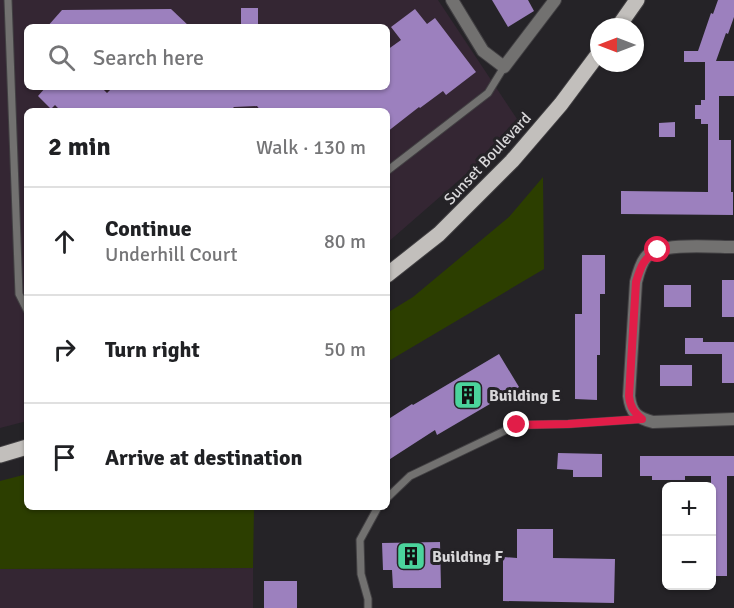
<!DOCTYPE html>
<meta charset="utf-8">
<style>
:root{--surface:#fff;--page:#f6f6f6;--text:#202124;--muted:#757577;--line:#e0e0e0}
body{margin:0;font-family:Signika,sans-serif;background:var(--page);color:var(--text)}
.controls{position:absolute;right:18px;bottom:18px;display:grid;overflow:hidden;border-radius:9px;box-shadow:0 2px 4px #0004}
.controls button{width:54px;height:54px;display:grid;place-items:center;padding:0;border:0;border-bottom:2px solid var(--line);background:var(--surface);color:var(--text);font:30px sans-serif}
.compass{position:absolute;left:590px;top:18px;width:54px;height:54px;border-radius:50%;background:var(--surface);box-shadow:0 2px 4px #0004;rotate:270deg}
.stop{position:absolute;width:18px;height:18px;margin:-14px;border:4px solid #e11d48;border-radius:50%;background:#fff}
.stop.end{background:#e11d48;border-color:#fff;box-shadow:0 2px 6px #0008}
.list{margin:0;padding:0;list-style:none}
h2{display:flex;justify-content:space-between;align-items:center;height:78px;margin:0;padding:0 24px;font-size:26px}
h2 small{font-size:20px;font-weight:400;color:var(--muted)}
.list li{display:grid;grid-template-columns:39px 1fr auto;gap:18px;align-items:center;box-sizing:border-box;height:108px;padding:0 24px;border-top:2px solid var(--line)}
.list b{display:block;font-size:22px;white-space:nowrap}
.list p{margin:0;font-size:20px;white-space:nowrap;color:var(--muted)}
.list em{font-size:20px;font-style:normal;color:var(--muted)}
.icon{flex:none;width:33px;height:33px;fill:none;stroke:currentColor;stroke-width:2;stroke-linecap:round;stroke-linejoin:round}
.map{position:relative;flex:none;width:734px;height:608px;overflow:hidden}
.search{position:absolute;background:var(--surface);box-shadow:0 2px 4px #0004;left:24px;top:24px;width:366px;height:66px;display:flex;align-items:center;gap:15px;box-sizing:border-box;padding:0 21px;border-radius:9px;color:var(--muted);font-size:22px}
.panel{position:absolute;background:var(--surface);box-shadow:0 2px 4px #0004;left:24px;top:108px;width:366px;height:402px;border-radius:9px}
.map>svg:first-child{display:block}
</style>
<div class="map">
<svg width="734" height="608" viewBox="0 0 734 608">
<rect width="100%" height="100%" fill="#252327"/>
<g fill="#342633" fill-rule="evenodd">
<path d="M0,0H438L517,119L465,175L387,243V111H27V421L0,428ZM27,27H387V87H27Z"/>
<path d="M253,568V608H0V569Z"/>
</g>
<g fill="#2c3e00">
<path d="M543,177L544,269L387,362V313L413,297L509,217Z"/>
<path d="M27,474V507H254L253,568L0,569V481Z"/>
</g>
<g fill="#9c80be">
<path d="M492,0H528L534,11L508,27Z"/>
<path d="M718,0H734V17L728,34L726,33L716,61H734V96H719V140H731V192H733V215L621,214V191L708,192V124H701V119H695V105H701V100H705V62H684V51H698L711,13L713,14Z"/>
<rect x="241" y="8" width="17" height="19"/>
<path d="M171,9L190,27H47L62,10Z"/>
<path d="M415,9L427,24L435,18L476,72L446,95L443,91L420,108L419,107L387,132V111H261L257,106L234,107L230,111H61L55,105L51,109L38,96L46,87H101L107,93L113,87H387V50L401,40L391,27Z"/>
<path d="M675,122V137H659V123Z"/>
<path d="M582,255H605V294H600V355H597V400L575,399V314H582Z"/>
<rect x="722" y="280" width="12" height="37"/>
<rect x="664" y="285" width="27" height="22"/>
<path d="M685,338H703V342H734V383H722V354H685Z"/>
<path d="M499,354L519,387L437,435L435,430L387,461V420L412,404L413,405Z"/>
<rect x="660" y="365" width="32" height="21"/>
<path d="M558,453L602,454V477H573V470L557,469Z"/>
<path d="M640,456H734V476H727V576H711V476H685V480H652V476H640Z"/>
<path d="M517,529H553V558L615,559L614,603L503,601V557L517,558Z"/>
<path d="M440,542L441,588H393L392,570H383L382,543Z"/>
<rect x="264" y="581" width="33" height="27"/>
</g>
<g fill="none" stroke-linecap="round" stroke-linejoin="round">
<g stroke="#424043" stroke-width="9">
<g id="lane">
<path d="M8,0L19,294L27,310"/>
<path d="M387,171L488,93L504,67"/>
<path d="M387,498L410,476L517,425L568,424L642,419"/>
<path d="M368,608V599L361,574L360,540L378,507"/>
</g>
</g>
<g stroke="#424043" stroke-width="14">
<g id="street">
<path d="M452,0L483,51L504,67L555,0"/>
<path d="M734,247C714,247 661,242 647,256C641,262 638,274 636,282L629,396C631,413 637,418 653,422L734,419"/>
</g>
</g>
<g stroke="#424043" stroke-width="17">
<g id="primary">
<path d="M618,27L637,0"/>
<path d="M387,275L439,234L512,161L561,104L599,53"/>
<path d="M0,455L27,447"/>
</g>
</g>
<use href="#lane" stroke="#727170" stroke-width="7"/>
<use href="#street" stroke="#727170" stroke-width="12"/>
<use href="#primary" stroke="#c2bfbc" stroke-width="15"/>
</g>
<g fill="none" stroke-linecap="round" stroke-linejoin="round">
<path stroke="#e11d48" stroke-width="8" d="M517,425L568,424L642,419C634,412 630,407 629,396L636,282C641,266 643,259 658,250"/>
</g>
<defs>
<g id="building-square" transform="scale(1.5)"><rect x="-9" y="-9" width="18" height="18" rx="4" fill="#4bd49c" stroke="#252327"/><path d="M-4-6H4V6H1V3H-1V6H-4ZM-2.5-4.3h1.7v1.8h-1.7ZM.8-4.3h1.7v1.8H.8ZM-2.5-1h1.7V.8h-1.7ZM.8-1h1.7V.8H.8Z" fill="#111"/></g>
</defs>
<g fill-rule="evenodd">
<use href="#building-square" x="468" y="395"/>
<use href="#building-square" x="411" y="556"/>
</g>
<g text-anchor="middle" stroke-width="6" stroke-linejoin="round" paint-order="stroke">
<g font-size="16" fill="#d8d7d9" stroke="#252327">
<text transform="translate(487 158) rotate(-47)" y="6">Sunset Boulevard</text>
</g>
<g font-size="16" font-weight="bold" fill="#d8d7d9" stroke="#252327" text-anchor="start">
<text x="489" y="401">Building E</text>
<text x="432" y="562">Building F</text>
</g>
</g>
</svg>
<div class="controls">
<button>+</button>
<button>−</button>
</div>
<svg class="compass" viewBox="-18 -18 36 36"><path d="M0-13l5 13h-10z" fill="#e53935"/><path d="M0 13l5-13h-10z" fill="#757577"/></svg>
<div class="stop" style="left:658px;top:250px"></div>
<div class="stop end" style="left:517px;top:425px"></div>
<div class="search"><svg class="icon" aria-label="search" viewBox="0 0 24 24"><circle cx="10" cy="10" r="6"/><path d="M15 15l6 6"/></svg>Search here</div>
<section class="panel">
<h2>2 min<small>Walk · 130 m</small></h2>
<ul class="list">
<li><svg class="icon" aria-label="ahead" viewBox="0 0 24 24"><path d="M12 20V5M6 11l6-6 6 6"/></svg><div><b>Continue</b><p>Underhill Court</p></div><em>80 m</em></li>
<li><svg class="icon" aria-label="right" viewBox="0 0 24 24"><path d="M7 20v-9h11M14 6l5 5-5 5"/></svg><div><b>Turn right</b></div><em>50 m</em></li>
<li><svg class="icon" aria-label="arrive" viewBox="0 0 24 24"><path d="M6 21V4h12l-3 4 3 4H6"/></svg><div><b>Arrive at destination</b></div></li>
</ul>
</section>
</div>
